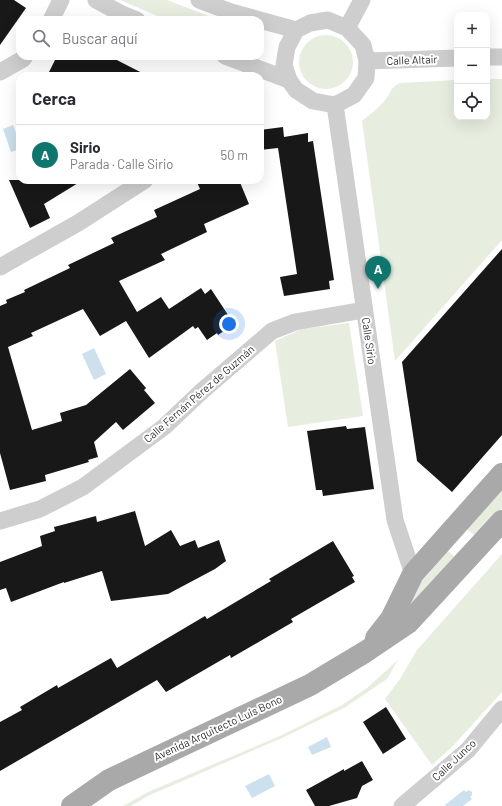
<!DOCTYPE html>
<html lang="es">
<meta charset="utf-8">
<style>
:root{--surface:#fff;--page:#f7f7f7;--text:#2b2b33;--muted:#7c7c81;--line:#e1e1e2;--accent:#0f766e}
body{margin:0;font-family:Barlow,sans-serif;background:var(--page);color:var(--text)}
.controls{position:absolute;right:12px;top:12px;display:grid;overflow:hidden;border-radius:8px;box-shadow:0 4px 16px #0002}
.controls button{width:36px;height:36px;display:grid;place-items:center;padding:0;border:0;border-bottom:1px solid var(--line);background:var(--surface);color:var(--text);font:20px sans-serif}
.you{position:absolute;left:229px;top:324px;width:14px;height:14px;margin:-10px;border:3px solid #fff;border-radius:50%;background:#1a73e8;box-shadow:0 0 0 6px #1a73e833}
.badge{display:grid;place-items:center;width:26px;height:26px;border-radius:50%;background:var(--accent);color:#fff;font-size:13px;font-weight:700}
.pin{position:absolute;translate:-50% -33px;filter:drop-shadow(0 1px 2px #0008)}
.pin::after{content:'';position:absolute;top:21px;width:14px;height:12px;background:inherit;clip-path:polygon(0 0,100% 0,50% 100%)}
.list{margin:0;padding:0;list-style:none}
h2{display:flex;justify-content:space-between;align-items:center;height:52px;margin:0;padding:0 16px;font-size:17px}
h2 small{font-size:13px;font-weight:400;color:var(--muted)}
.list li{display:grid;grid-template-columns:26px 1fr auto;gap:12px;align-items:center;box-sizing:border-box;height:60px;padding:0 16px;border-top:1px solid var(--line)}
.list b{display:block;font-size:15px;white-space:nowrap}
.list p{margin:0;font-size:13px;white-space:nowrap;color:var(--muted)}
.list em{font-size:13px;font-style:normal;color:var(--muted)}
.icon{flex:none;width:22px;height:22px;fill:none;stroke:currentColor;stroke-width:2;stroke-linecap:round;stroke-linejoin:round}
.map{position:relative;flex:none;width:502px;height:806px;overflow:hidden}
.search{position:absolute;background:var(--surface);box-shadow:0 4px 16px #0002;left:16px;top:16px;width:248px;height:44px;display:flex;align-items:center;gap:10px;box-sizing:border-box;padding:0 14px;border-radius:12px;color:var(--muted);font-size:15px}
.panel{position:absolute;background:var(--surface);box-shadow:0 4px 16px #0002;left:16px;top:72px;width:248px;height:112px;border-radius:12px}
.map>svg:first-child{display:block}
</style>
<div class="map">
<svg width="502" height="806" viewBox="0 0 502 806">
<rect width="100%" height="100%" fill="#fff"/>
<g fill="#e7eee0">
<path d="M120,0H167L214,18L213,20H167Z"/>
<circle cx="326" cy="62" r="27"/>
<path d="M487,79H502V240L395,361L362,121C370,114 379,108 386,99C392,91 389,89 400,83L457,80V117H487Z"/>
<path d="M349,323L363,416L288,427L275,341L302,329Z"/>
<path d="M502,489V508L477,537L466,529Z"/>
<path d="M448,551L456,558L408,613L416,588Z"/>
<path d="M502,554V692L453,746L432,765L385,699L400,679L417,650Z"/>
<path d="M398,660L387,679L344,708L282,738L150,795L131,806H123L148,792L280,736L342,705L367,688Z"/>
</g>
<g fill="#cde0ed">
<path d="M13,125L20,144V149L11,152L3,129Z"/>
<path d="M94,348L106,374L94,380L82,354Z"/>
<path d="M327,737L331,747L312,755L308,747Z"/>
<path d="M269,774L275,786L252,798L245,786Z"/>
<path d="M464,790L466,792L469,790L472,792V795L470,797L472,799L463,806H446L445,805Z"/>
</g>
<g fill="#181818">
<path d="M0,0H14L26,8L0,45Z"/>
<path d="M57,56H109L148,76H47Z"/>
<path d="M283,127L284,137L308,133V142L313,141L334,280L329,281L330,289L284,296L280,277L297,274L278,148L260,150V130Z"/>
<path d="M9,180H83L44,204L50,218L30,228Z"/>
<path d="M196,180H239L249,204L204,224L207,232L161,254L165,260L119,281L137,312L161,297L169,309L201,288L205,294L211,289L234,324L218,335L217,333L207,340L198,327L195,329L193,326L149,358L126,321L100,336L83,309L31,333L33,336L8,347L32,430L62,421L60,413L86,405L130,369L146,388L144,390L155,403L123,430L116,422L94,442L98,457L88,460L89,462L45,475L46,481L10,490L0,453V306L7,303L6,300L25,292L24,290L70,268L68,265L114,243L111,238L157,217L154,210L200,189Z"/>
<path d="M502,249V435L452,492L417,461L402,362Z"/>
<path d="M346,426L347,429L365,427L374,489L323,496L322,490H316L307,431Z"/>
<path d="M135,511L145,546L171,530L180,546L195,540L198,548L219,540L226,561L215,569L168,594L111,601L102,571L64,583V582L11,602L6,588L0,590V562L42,546L40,536L55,531L54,527L96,516L97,522Z"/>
<path d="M333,541L354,576L352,577L355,582L291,619L293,622L231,658L230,655L166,692L157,680L0,771V722L22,710L20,707L57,685L58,688L111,658L117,668L205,616L207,619L271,581L269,579Z"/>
<path d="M386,707L406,739L383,754L363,722Z"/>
<path d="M362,761L373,780L362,786L357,798L329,806H315L306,790L344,769V771Z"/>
</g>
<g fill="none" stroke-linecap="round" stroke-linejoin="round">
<g stroke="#cecece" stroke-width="17">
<path d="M96,0L120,13L137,20"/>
<path d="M199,0L231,12L296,30"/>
<path d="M51,20L61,0"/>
<path d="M328,20L347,28L363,45L367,61L366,78L354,95L335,105L313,101L296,90L289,80L284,65L287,47L296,30L310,23Z"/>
<path d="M347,28L362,0"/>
<path d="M225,56L289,80"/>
<path d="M487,57H502"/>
<path d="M367,61L457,58"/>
<path d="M0,72L23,59L25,56"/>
<path d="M335,105L395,520L413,574"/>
<path d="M0,267L78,223L145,180"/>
<path d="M0,521L40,509L83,487L164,427L202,391L272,331L295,322L364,310"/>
<path d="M402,806L468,750L502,709"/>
</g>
<g stroke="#a9a9a9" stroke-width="22">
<path d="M376,638L391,619L413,574L502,474"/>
<path d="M72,806L109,780L310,685L365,652L408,623L502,521"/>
</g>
</g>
<g text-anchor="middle" stroke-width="4" stroke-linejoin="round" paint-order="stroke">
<g font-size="11" fill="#313131" stroke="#fff">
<text transform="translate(412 60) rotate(-2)" y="4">Calle Altair</text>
<text transform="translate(369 341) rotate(82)" y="4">Calle Sirio</text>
<text transform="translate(199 394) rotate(-41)" y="4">Calle Fernán Pérez de Guzmán</text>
<text transform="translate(218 728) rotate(-25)" y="4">Avenida Arquitecto Luis Bono</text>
<text transform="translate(454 760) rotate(-43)" y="4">Calle Junco</text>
</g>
</g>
</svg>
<div class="controls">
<button>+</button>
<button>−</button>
<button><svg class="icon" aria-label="locate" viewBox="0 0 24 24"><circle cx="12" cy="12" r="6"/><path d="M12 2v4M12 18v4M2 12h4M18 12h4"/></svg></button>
</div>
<div class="you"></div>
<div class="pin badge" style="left:378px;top:289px">A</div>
<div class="search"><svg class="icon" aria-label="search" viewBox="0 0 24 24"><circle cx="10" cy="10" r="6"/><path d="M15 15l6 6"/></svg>Buscar aquí</div>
<section class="panel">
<h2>Cerca<small></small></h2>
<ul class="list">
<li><span class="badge">A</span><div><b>Sirio</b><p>Parada · Calle Sirio</p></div><em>50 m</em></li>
</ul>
</section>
</div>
